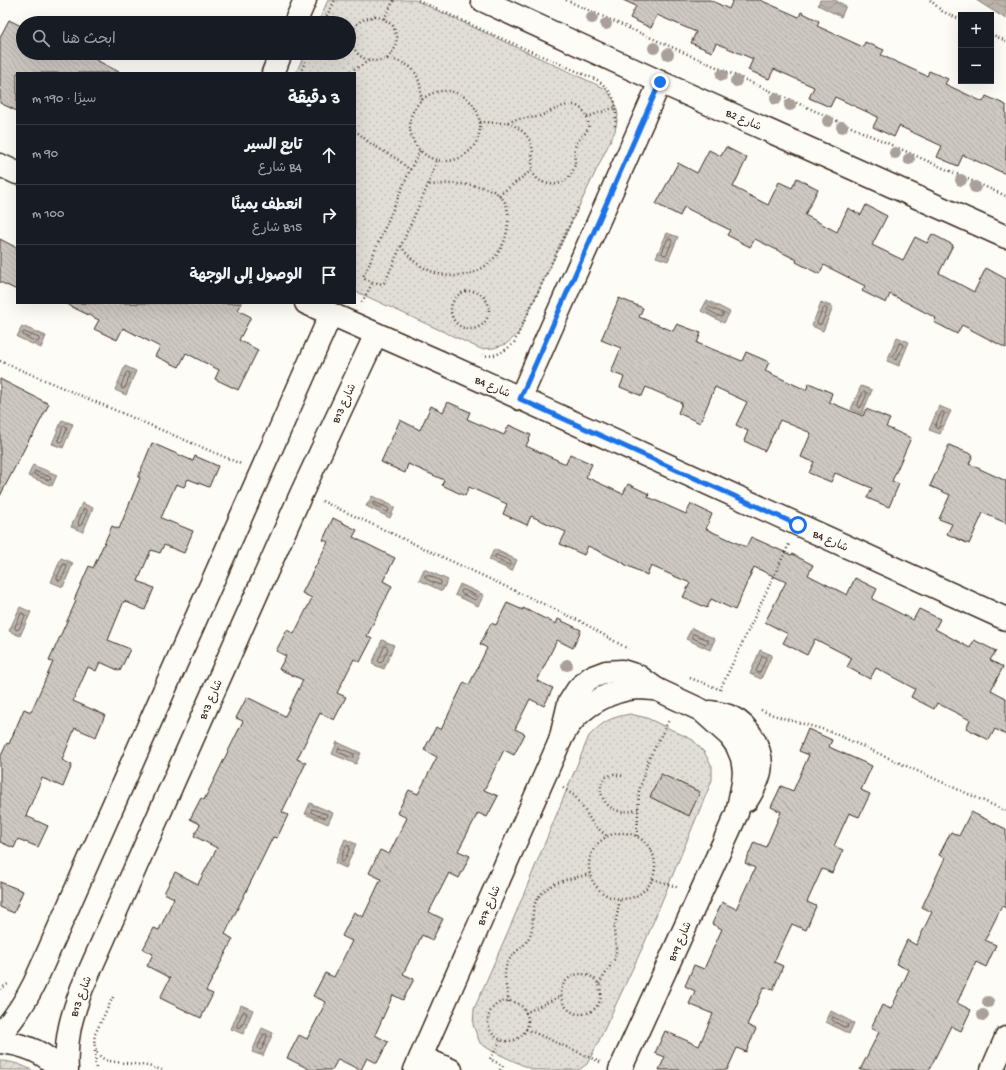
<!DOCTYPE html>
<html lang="ar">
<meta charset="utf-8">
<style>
:root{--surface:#171b24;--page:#242831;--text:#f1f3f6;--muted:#9ea1a6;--line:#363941}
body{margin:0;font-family:"Gochi Hand","Playpen Sans Arabic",sans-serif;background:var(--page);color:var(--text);direction:rtl}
.controls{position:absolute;right:12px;top:12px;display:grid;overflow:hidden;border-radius:0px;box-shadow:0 4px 16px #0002}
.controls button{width:36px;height:36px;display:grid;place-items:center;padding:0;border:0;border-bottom:1px solid var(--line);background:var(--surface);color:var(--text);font:20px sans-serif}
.stop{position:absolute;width:12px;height:12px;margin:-9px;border:3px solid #1a73e8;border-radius:50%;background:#fff}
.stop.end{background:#1a73e8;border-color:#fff;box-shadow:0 1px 4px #0008}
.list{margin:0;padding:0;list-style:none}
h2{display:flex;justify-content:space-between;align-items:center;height:52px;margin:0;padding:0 16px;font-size:17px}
h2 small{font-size:13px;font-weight:400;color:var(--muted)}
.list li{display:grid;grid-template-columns:26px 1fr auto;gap:12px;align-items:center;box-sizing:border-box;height:60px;padding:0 16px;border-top:1px solid var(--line)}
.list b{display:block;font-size:15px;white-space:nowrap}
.list p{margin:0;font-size:13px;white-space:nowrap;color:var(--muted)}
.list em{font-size:13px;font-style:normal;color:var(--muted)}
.icon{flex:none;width:22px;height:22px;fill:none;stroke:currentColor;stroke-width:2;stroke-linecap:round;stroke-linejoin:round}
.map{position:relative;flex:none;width:1006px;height:1070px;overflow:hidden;direction:ltr}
.search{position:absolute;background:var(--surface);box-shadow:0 4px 16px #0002;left:16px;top:16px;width:340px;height:44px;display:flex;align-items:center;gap:10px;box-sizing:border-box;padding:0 14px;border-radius:22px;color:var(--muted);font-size:15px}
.panel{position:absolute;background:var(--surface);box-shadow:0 4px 16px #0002;left:16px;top:72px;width:340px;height:232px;border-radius:0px;direction:rtl}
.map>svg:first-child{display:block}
</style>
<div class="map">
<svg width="1006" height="1070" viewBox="0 0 1006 1070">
<defs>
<pattern id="park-dots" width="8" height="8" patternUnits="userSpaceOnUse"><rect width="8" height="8" fill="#e1ded7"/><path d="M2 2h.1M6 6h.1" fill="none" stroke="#c2bfb8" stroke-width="1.8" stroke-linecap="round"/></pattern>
<pattern id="garden-furrows" width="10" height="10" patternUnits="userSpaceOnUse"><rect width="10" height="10" fill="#e1ded7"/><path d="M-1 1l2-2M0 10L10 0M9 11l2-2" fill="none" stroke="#c2bfb8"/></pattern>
<pattern id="water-waves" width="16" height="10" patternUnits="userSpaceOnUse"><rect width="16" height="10" fill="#bbb4ad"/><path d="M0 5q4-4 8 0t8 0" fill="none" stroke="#99938c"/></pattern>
<pattern id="building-back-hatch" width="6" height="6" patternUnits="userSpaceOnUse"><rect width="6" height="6" fill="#cdc8c2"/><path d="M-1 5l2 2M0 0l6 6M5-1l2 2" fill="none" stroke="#b1aca6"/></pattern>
</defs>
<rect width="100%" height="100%" fill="#fdfcf7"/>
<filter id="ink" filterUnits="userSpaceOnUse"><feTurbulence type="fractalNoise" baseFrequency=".025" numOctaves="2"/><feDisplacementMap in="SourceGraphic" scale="8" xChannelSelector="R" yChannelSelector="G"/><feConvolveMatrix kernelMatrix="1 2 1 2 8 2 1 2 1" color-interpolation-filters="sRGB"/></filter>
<g filter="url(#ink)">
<g fill="url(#park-dots)" stroke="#8e847a">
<path d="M328,0H415L606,89L615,102L618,115L615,131L518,334L506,344L494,348L481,349L355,291V73H296L305,53H349V23H318Z"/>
<path d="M630,714L647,718L693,740L704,752L712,766V780L645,942L597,1045L587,1064L579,1070H533L492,1051L480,1043L473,1025L474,1009L513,920L589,736C604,721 609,718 630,714Z"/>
</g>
<path fill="url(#garden-furrows)" stroke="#8e847a" d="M0,1061C11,1061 22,1065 32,1070H0Z"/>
<g fill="url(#water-waves)" stroke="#887d74">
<path d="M820,0H835L846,6L841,17L818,5Z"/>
<path d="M976,0H1006V19Z"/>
<path d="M667,233L678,237L668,261L656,257Z"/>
<path d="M707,300L730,312L724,323L701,311Z"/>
<path d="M821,302L833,307L823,331L812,326Z"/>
<path d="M22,326L46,336L41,348L17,337Z"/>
<path d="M897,337L909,342L899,366L887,361Z"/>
<path d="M125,366L136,371L126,395L115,390Z"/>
<path d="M861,386L872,390L862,414L851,409Z"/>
<path d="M939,406L951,411L940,434L929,430Z"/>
<path d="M62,420L73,424L63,448L52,444Z"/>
<path d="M33,465L57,475L52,486L28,476Z"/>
<path d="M372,496L395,507L390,518L366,506Z"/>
<path d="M82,503L93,508L83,532L71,527Z"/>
<path d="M494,549L517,560L512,571L489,560Z"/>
<path d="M61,558L73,563L63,587L51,582Z"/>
<path d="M424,569L448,580L442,591L419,580Z"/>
<path d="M460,584L484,595L478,606L455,595Z"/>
<path d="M20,607L31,612L20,636L9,631Z"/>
<path d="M692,628L715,639L710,650L686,639Z"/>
<path d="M382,640L394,645L384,669L372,664Z"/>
<path d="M760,650L772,655L761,679L750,674Z"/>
<path d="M337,742L361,753L356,764L332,754Z"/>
<path d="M310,803L333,813L328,824L305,814Z"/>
<path d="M345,839L356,844L346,868L335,863Z"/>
<path d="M241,1005L253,1010L243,1034L231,1029Z"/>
<path d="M831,1011L854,1023L849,1034L826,1022Z"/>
<path d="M262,1028L273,1033L263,1056L252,1052Z"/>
</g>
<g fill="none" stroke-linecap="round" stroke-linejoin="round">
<g stroke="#6e6157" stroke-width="1">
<path d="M668,239H671L672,241L667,254L664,255L662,253Z"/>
<path d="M709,307L723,313V316L721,317L708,310L707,309Z"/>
<path d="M825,308L827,309V311L821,324L819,325L817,322L823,309Z"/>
<path d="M24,332L39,338V341L37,342L24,336L23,334Z"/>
<path d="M900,343L902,344L903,346L897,359L895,360L893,357L899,344Z"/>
<path d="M128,372L130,373V375L125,388L122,389L121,386L126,373Z"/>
<path d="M864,391L866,392L867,394L861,407L859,408L857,406L863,392Z"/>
<path d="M942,412H944V414L939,428L937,429L935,426L941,413Z"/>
<path d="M65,426L67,427V428L62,442H59L58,440L63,427Z"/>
<path d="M35,471L50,477L51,480H48L35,475L34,473Z"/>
<path d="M374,502L388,508L389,511L386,512L373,505V504Z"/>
<path d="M85,509L87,510V512L81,525L79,526L78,523L83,510Z"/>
<path d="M496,555L510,561L511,564L509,565L496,559L495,557Z"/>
<path d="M64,564L66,565L67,567L61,580L59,581L57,578Z"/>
<path d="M426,575H428L441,581V584L439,585L426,579L425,577Z"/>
<path d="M462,590H464L477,596V599L475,600L462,594L461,592Z"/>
<path d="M22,613L24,614L25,616L19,629L16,630L15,627Z"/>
<path d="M694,634L708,640V643L706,644L693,638L692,636Z"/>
<path d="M385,646L387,647L388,649L382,662L380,663L378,661L384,647Z"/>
<path d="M763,656L765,657L766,659L760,672L758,673L756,671L762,657Z"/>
<path d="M339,748L354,754V757L352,758L339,752L338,751Z"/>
<path d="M312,809L326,814L327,817L325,818L312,813L311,811Z"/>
<path d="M347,845L349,846L350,848L344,861L342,862L341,859Z"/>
<path d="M244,1011L246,1012L247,1014L241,1027L239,1028L237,1025Z"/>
<path d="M833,1017L847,1024L848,1027L846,1028L833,1021L832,1019Z"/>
<path d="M264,1034H267V1036L262,1049L260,1050L258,1048Z"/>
</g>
</g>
<g fill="url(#building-back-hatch)" stroke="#3b2a1e">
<path d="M623,0H710L729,9L733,0H760L799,17L801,12L819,21L817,26L863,47L865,42L884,50L881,55L927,76L929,71L948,79L945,84L983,102L986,96L1006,105V174L963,155L958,166L937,157L942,146L899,126L894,137L873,127L878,117L835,97L830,107L809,98L814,87L774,69L769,79L748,70L753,59L716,43L712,52L691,43L696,32L657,15L651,28L630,18L636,6Z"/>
<path d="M9,20L23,27V53H83L121,73H17V111L0,103V37Z"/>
<path d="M726,147L747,158L733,187L768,205L779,182L792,188L797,178L818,189L805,215L837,232L848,208L861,215L866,205L887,216L872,245L903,260L915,237L927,243L932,234L953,245L939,273L974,292L986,268L1006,279V348L962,325L957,334L934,322L936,318L890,294L886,303L862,291L865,286L824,265L819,274L796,262L797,260L755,239L750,247L727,235L730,230L684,207L680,216L656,204L678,163L697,173L709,150L721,156Z"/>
<path d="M0,239L17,248V290L0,282Z"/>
<path d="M619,298L643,308L639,317L673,331L677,324L701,333L697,343L742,361L746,352L769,362L765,371L806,390L809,383L832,393L829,402L863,416L866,409L890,419L886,427L911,438L892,481L899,484L889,507L867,498L872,488L835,473L831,482L809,473L814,462L801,457L811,433L780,420L765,451L744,441L748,431L736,425L747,402L715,387L700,423L678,413L682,403L646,387L642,396L620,387L624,377L611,372L621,348L601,340Z"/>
<path d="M64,303H242L238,310L251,317L239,340L258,350L238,390L215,379L219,370L186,353L179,367L155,356L160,347L123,328L117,340L94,329L99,320Z"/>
<path d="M0,379L49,404L32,437L31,436L0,496Z"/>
<path d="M448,402L470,412L467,419L504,435L509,425L531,435L526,446L566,464L570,454L592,464L586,477L623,494L628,484L649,494L648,497L686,514L691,504L712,514L706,529L746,547L751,537L791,555L792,554L813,565L808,575L847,595L855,578L877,589L872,599L913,620L919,609L940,619L935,629L970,648L974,640L996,651L990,660L1003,667L991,690L1006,698V735L995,729L989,740L966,728L970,720L937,703L934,709L911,697L915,689L876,668L870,679L847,667L852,658L815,639L807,655L783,643L788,634L765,622L786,582L754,567L735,610L711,599L707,608L683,597L690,583L651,566L647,575L624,564V563L588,546L584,555L560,544L566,532L531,516L527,525L503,514L507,504L469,487L465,496L442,485L444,480L408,464L405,473L381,462L400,420L420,430L431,406L443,412Z"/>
<path d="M152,443L193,461L195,456L218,466L209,487L188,479L184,487L176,484L161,518L193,531L184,553L164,545L160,553L151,550L138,581L154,588L145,610L124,601L108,640L130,649L120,671L100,662L96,671L88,667L73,701L105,715L96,737L75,728L62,760L72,765L63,787L42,778L26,816L48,826L38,847L18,839L14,848L0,842V758L7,743L9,744L24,709L31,712L53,662L49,661L76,601L74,600L89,566L93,568L112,526L119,529L140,478L138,477Z"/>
<path d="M949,445L973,455L969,464L1006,481V523L983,513L969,544L947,534L952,524L939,519L950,495L930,486Z"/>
<path d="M333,518L357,530L353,537L395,558L383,581L392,586L367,636L372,639L360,662L354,659L337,693L346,697L334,720L320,713L297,759L306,763L282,812L288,815L277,838L273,837L225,934L233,939L206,991L213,994L201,1018L160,998L170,978L147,966L153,954L143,949L154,928L159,930L174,898L164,893L175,872L198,884L217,848L194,836L200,824L190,819L201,798L204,800L243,721L236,718L247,697L285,716L303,680L279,669L286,656L276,651L287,630L294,634L312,598L302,593L328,542L323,540Z"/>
<path d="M507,603L523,610V608L556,624L558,619L581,630L573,648L557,640L537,681L553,688L544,706L530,699L515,729L525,734L514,755L504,750L484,790L498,796L487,817L478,813L458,851L470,856L459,878L449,873L429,912L443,919L432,940L422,935L403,974L414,979L403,1000L393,995L375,1035L388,1042L377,1063L367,1058L361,1070H360L338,1059L332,1070H311L287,1058L299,1035L307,1039L326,1002L313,996L325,973L334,977L352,941L342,936L354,912L363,917L381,879L369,873L380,850L389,854L407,818L397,813L409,790L418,794L437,757L424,750L436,727L441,730L464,682L469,685L487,648L480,644L491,623L496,625Z"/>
<path d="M808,729L832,740L829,747L872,766L861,790L870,794L859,817L849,813L834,846L843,850L832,873L822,869L807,902L816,906L806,930L792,924L774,962L783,966L773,990L764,987L747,1025L756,1029L746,1052L737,1048L727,1070H659L665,1057L655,1053L665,1031L699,1046L713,1014L689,1004L695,991L685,986L694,965L704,969L722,929L712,924L722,902L736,909L755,868L745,863L754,842L766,847L781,812L771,807L781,786L793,791L809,755L799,751Z"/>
<path d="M661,774L700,792L689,816L650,797Z"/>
<path d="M971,812L1006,829V908L1002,906L985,940L996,945L986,967L976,962L957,1003L971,1010L961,1031L951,1026L929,1070H860L879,1032L871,1028L882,1005L891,1009L909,970L896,964L907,940L916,945L932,912L922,907L945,858L939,855L951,832L959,836Z"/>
<path d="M0,882L23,891L14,913L0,907Z"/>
</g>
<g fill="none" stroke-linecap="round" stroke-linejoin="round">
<g stroke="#3b2a1e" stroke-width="25">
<g id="minor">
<path d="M482,0L660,82L1006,237"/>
<path d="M295,23L305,0"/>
<path d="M273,73L281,53"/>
<path d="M0,165L17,173"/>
<path d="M306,303L447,365L1006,619"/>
<path d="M520,399L660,82"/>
<path d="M710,712C717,713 725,714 731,717C750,726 764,751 760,772C758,782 752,792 747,800"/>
<path d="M560,741L569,703L578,689L590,678L606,672L622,671L638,676L656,689L701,710L730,736L737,746L742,758L744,771L743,783L737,813L620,1070"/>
<path d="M0,1034C14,1019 25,1002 34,984L331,314"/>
<path d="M421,1057L451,1070"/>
<path d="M67,1070C65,1038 71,1018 82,988L302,492L376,334"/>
<path d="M415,1070L560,741C563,735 566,729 570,724C585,704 612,690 637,688C643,688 650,689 656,689"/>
<path d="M992,1070L1006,1038"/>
</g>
</g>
<g stroke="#3b2a1e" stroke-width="25">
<path id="tertiary" d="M0,1042C23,1044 45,1052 60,1070"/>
</g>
<g stroke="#3b2a1e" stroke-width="2.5" stroke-dasharray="1 3" stroke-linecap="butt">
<path d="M418,0L489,33L597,80C615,93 618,104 615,126"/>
<path d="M566,0L1006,196"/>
<path d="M930,0L942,11L961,20"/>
<path d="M375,16L384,19L393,26L397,37L395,48L387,59C382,60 375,62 369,60C352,56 347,36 358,23C363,19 369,18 375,16Z"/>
<path d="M326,18L337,23"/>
<path d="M384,19L394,0"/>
<path d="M323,23L335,0"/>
<path d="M991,34L1006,41"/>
<path d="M387,59C413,62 422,75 421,101"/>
<path d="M300,73L309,53"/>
<path d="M347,73L369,61"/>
<circle cx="445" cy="126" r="35"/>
<path d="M587,117L616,107"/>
<path d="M480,122C489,122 499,124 508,122C512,121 515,119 519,119C525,118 531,118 537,117C548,114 561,104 572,105C577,105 582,109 585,113C586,115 587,118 588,121C591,134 578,136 575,147C574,152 575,157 575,162C574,178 560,188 545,183C525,176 535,160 532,147C529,134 518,127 507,122"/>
<path d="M355,130L371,144L397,159L410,170"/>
<path d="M420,151L410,170L366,271L364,275L365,279L373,282L382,284L385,282L428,185L437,160"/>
<path d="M499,195L532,170"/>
<path d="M401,246C406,253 411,259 418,264C456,291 505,270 508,223C509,213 508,203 499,195C484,182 447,183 428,185"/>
<circle cx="470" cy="310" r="19"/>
<path d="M362,302L373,282"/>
<path d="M482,355C495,358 505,351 514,343L579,205"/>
<path d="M0,361L241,464"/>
<path d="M322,501L580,621L628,649"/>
<path d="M690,678L719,689"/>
<path d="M720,690L789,544"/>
<path d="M761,710C783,720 808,724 831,732L1006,811"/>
<path d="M622,776L614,774L605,777C604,780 601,783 601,785C599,797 608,809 619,811C626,813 632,811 638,809"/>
<path d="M563,788L575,796L594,825L607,836"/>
<circle cx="622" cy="866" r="33"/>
<path d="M637,836L639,791L648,761L669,720"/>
<path d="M653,879L679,888"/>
<circle cx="581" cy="994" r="20"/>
<path d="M599,984L614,960L616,953V947L614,930L620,899"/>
<path d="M0,989L8,984"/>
<path d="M113,997L95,1034C93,1043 95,1054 104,1059C110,1062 118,1062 125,1063C138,1064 150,1066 162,1070"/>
<circle cx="508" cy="1021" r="20"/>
<path d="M509,1002C506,985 500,968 513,955C519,948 525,946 529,937C534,928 532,921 533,912C537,883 566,880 590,874"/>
<path d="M525,1013L561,996"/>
<path d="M526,1029L600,1062"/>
<path d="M95,1051L96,1070"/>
<path d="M500,1070L503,1066L490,1059L501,1040"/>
</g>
<use href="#minor" stroke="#fdfcf7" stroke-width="22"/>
<use href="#tertiary" stroke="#fdfcf7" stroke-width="22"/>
</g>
<g fill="#a9a199">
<circle cx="592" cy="18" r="6"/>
<circle cx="606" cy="24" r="6"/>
<circle cx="654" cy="48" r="6"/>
<circle cx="668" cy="54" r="6"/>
<circle cx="722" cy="75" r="6"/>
<circle cx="736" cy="81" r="6"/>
<circle cx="776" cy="99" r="6"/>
<circle cx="790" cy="105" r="6"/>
<circle cx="828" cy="121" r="6"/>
<circle cx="842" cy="127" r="6"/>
<circle cx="895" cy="153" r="6"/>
<circle cx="909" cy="159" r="6"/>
<circle cx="961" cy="180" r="6"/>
<circle cx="975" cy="187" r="6"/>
<circle cx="567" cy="665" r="6"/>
<circle cx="988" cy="1002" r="6"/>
<circle cx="983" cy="1015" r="6"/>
</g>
</g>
<g fill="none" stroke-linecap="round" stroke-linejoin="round" filter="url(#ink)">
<path stroke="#1a73e8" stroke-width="5" d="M660,82L520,399L798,525"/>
</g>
<g text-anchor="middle" stroke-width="3" stroke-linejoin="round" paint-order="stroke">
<g font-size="11" fill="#3b2a1e" stroke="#fdfcf7">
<text transform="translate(744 119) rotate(24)" y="4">B2 شارع</text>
<text transform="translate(493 386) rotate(24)" y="4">B4 شارع</text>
<text transform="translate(343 403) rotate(-65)" y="4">B13 شارع</text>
<text transform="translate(831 540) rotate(24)" y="4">B4 شارع</text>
<text transform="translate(210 699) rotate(-66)" y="4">B13 شارع</text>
<text transform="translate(488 905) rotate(-66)" y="4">B17 شارع</text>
<text transform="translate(679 941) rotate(-66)" y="4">B19 شارع</text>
<text transform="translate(80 996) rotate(-69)" y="4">B13 شارع</text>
</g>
</g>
</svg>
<div class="controls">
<button>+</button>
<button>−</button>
</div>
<div class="stop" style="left:798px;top:525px"></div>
<div class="stop end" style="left:660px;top:82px"></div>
<div class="search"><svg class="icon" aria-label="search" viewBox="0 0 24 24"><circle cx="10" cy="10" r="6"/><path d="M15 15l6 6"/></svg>ابحث هنا</div>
<section class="panel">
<h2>3 دقيقة<small>سيرًا · 190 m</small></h2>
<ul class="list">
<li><svg class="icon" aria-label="ahead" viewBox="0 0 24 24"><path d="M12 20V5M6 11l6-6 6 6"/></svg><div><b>تابع السير</b><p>B4 شارع</p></div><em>90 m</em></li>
<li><svg class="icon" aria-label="right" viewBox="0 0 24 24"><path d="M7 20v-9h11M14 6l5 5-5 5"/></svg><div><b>انعطف يمينًا</b><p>B15 شارع</p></div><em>100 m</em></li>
<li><svg class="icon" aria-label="arrive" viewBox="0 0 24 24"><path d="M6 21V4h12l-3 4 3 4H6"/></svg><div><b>الوصول إلى الوجهة</b></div></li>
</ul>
</section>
</div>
